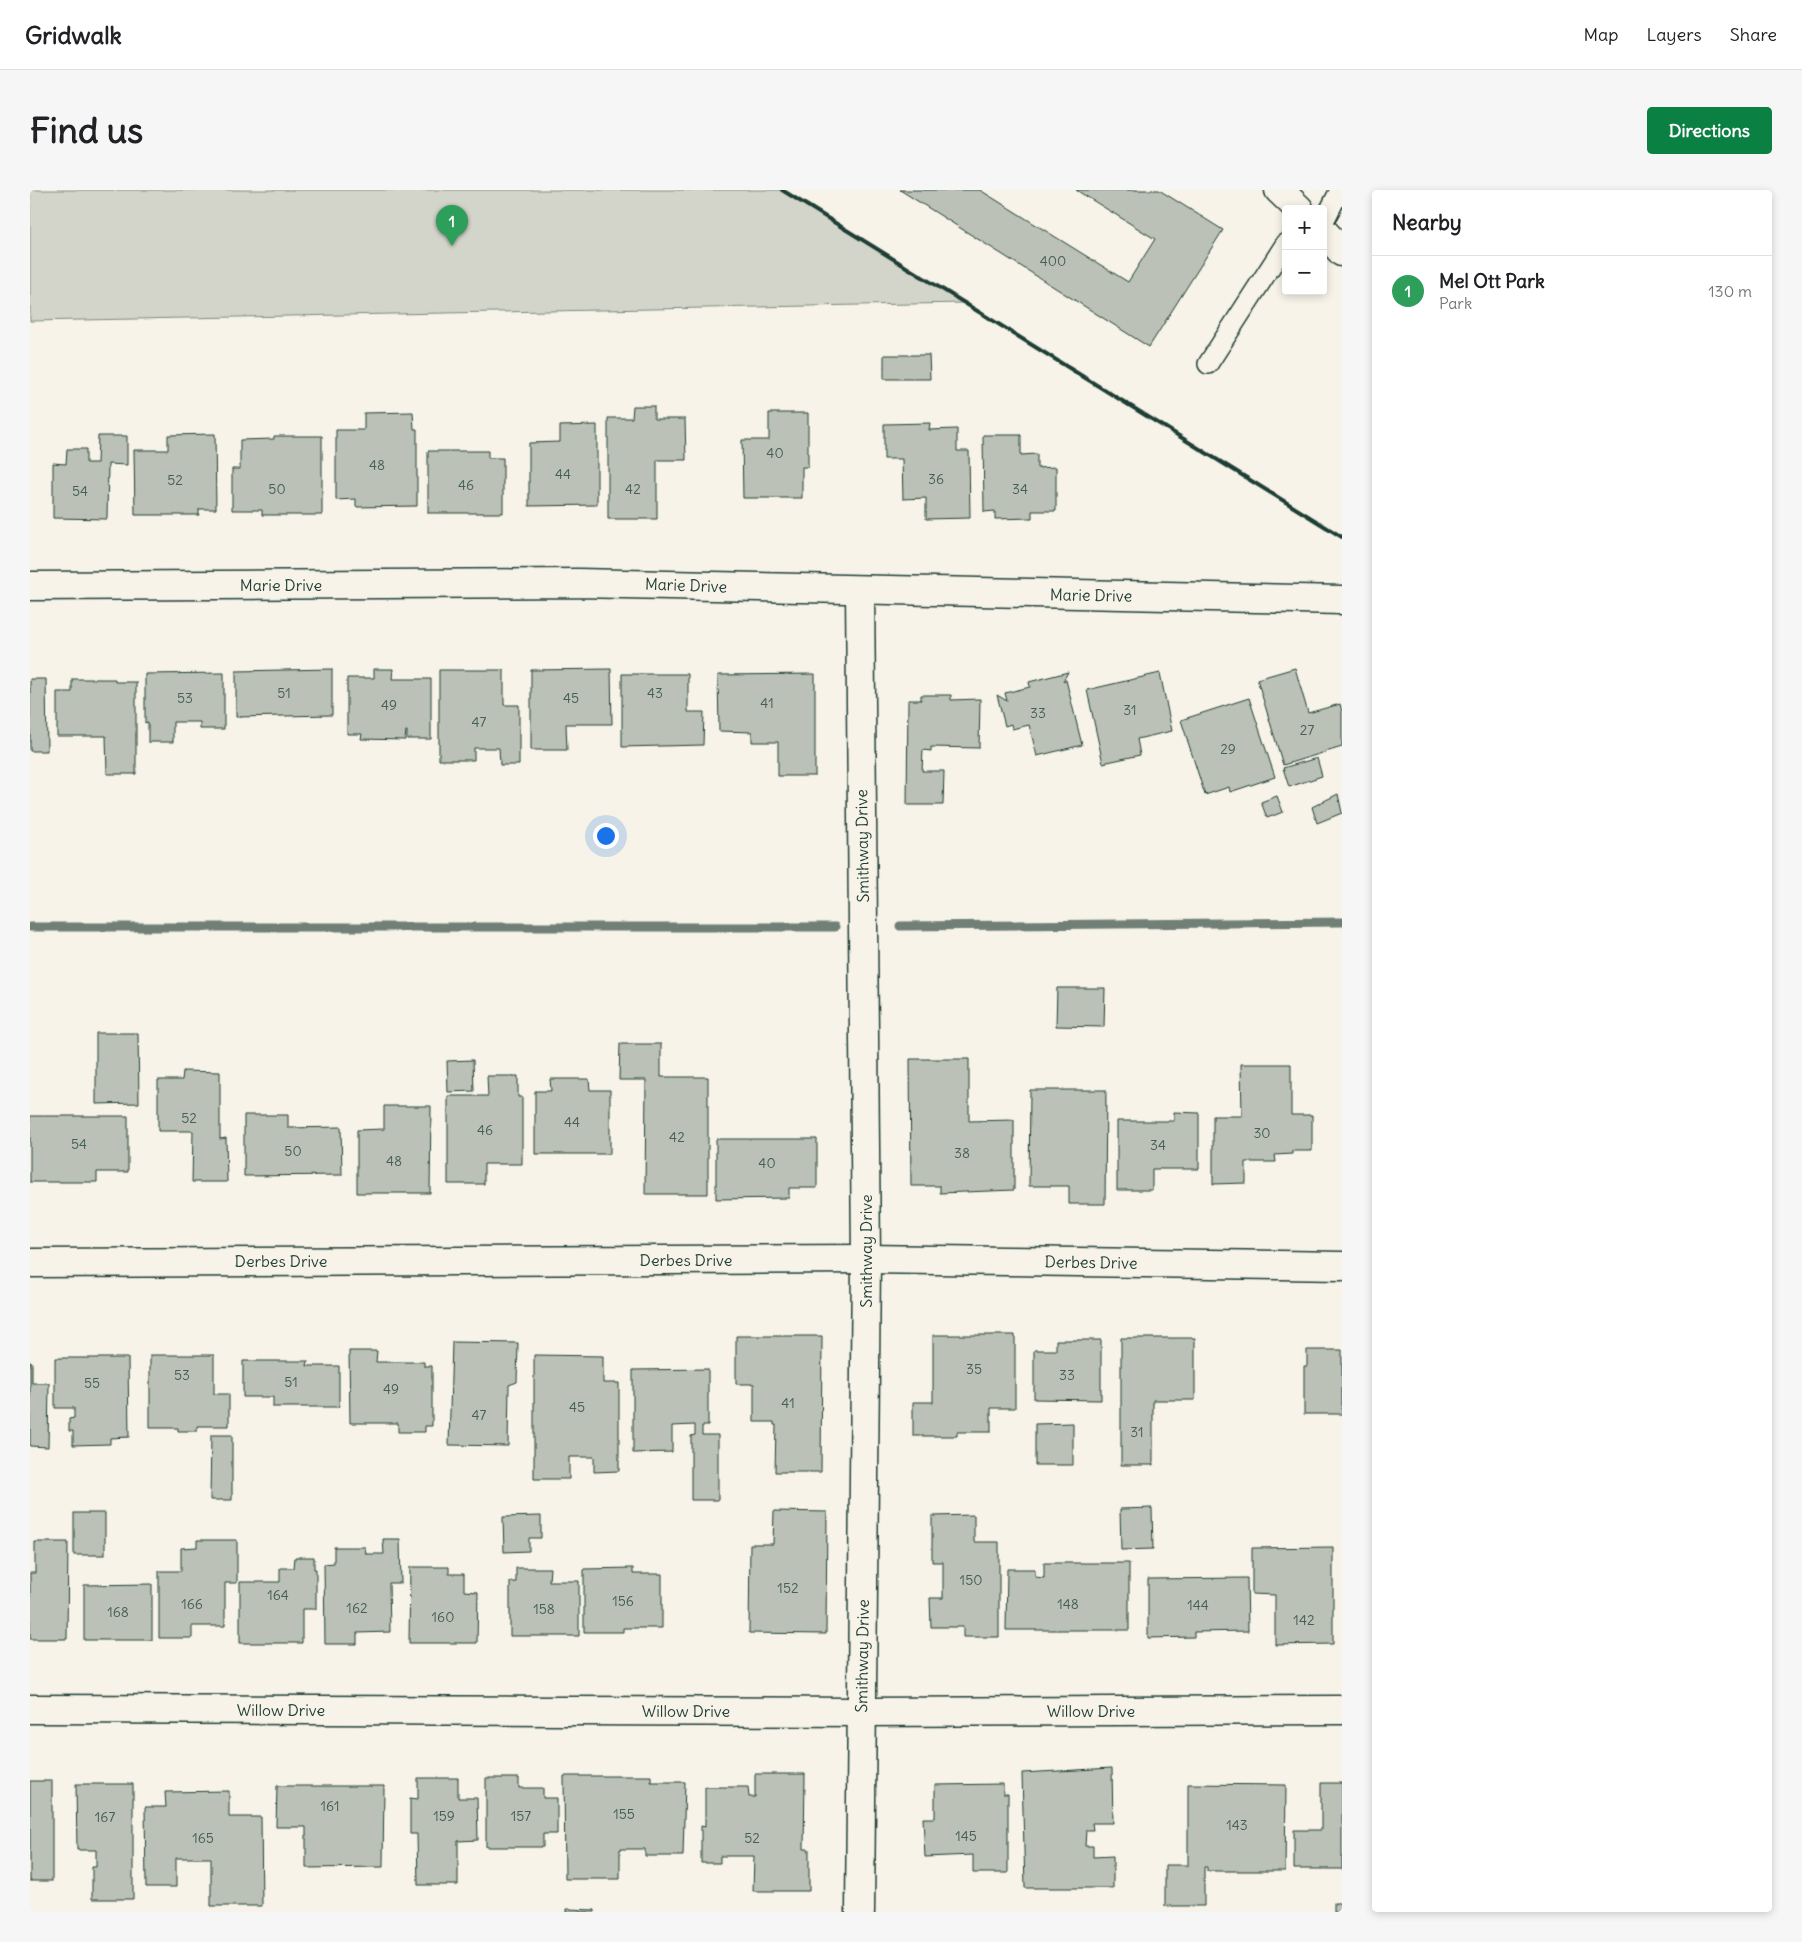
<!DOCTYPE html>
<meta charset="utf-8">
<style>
:root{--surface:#fff;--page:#f6f6f6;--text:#202124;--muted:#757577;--line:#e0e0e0;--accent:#0b8043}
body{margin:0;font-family:Delius,sans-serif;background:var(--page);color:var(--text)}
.controls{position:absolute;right:15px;top:15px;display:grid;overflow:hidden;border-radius:5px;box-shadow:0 2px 8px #0003}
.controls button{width:45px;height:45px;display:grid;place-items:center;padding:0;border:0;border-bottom:1px solid var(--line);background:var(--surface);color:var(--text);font:25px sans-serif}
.you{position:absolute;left:575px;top:645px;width:18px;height:18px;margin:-12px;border:4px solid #fff;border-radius:50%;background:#1a73e8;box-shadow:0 0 0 8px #1a73e833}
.badge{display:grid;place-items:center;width:32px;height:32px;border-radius:50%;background:var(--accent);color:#fff;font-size:16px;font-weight:700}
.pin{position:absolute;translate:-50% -41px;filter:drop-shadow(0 1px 2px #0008)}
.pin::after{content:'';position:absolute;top:26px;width:18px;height:15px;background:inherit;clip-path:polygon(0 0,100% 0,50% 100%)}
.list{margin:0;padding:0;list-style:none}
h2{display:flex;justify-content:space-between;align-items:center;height:65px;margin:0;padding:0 20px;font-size:21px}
h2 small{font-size:16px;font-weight:400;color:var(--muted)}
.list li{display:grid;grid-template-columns:32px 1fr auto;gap:15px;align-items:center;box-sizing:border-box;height:70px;padding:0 20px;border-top:1px solid var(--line)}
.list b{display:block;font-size:19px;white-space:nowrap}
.list p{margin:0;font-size:16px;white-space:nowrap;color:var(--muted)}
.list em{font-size:16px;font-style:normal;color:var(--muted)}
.map{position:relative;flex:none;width:1312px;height:1722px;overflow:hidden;border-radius:5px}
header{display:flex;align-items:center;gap:30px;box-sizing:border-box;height:70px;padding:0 25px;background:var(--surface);border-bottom:1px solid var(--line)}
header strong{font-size:24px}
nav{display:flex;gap:28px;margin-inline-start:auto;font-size:18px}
.intro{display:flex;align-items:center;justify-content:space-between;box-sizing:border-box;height:120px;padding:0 30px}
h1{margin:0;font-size:35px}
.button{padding:12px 22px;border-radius:5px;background:var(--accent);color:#fff;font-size:18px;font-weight:700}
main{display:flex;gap:30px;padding:0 30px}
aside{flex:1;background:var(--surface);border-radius:5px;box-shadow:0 2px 8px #0003}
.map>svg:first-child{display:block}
</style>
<header>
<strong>Gridwalk</strong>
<nav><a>Map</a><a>Layers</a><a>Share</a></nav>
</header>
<div class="intro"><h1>Find us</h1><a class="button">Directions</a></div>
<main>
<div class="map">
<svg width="1312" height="1722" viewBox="0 0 1312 1722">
<rect width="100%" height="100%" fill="#f7f3e8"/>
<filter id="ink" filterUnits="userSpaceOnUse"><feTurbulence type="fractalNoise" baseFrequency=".02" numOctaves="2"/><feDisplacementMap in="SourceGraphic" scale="10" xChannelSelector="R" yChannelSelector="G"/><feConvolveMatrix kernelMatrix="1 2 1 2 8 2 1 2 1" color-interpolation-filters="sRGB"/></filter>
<g filter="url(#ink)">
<path fill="#d3d5ca" stroke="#79897f" d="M0,0H752L934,113L0,131Z"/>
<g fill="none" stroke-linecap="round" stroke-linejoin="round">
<g stroke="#6f8077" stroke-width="9">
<path d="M870,736L1312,732"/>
<path d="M0,737H805"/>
</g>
</g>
<g fill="#bbc1b6" stroke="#1f3d34">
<path d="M870,0H950L1098,92L1125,49L1046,0H1129L1193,40L1119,157Z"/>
<path d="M854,165H899L900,189H854Z"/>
<path d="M603,216H624V229H655L656,270H627V329H578V228H602Z"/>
<path d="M383,222L384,239H387V316L326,317V309L306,310V240H334V223Z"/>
<path d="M739,223H778V277H772V308H713L712,250H739Z"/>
<path d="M900,233L899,240L927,239V261H939L940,328L896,329V308L873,309L872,269H854V234Z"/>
<path d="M567,235V315L499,316V253L530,252V236Z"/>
<path d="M185,244L186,319H169V325H105L104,260H138V245Z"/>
<path d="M953,245H991V265L1007,264V278L1026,277V321H1002V328L965,329V321L954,322Z"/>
<path d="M68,246H97V275L78,274L77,329L23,328V273L36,274L37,259H56V273H67Z"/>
<path d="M244,246H292V325H232V320H202V279H210V250L244,249Z"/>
<path d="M398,261H458V268H473V323H398Z"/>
<path d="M1265,478L1278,523L1310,514L1312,522V557L1253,575L1227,489Z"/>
<path d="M302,479V525L206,527V481Z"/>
<path d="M344,479H363L362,489H401V549H377V541H376L375,550L331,549L332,544H317V488H344Z"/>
<path d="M581,479L582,534H536L537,560H501V480Z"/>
<path d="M409,480H474V515H489V575H470L469,558H444V570H409Z"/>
<path d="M1038,482L1033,491L1036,490L1052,555L1007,566L999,535L982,539L981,534L975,536L967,505L977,511L975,503L1000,497L999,492Z"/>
<path d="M194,483V539H170V532H143V552H118V532L115,533V484Z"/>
<path d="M1130,483L1142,541L1107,549L1110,565L1073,573L1057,500Z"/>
<path d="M592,484H658V522H674L673,555L592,557Z"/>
<path d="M785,484V586H748V552H722V542L689,541L688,485Z"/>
<path d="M0,489H16L17,561H0Z"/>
<path d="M42,489H85V492H106V584H77L76,546H27V502H42Z"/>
<path d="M891,505H921V510L950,509L949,558L901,557V561L893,560L892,581H914L913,615H877L878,510H891Z"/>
<path d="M1219,508L1245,587L1200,602L1199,597L1175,605L1151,530Z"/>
<path d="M1287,568L1292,586L1259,597L1253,578Z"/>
<path d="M1308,604L1312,623L1287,633L1282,617Z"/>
<path d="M1247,606L1253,622L1237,628L1231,612Z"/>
<path d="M1027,798H1075L1074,837L1026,836Z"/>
<path d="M66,843H108L109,913L66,914Z"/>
<path d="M590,854H631V887H678V1004H615L616,890H589Z"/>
<path d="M880,869H939V931L984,930V1000L910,1003V996H881Z"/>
<path d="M443,870L444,901L418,902L417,871Z"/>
<path d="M1211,874H1261V925H1282V961H1262V964L1245,965L1246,972H1216V993L1183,994V926H1212Z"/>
<path d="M153,881L190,882V949L196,948L197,992H162L163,941H128V890H152Z"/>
<path d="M457,886H488V907H492V974H454V994H418V906H458Z"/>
<path d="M520,889H559L560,900H580V964H505V901H521Z"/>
<path d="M1000,900H1076L1075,1014H1039V996H999Z"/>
<path d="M354,916H401L400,1003H327V940L354,939Z"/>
<path d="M1144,922L1169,923V979H1122V1000H1087V931H1144Z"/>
<path d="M214,925H258V938L311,937L312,985L214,986Z"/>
<path d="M0,926H98V982H67V992H0Z"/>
<path d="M686,949H787V998H759V1008L686,1009Z"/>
<path d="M903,1145H985V1218H961V1242H927V1246H883V1212H903Z"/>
<path d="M706,1146H792L791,1282H745L746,1235H744V1232H724V1194H706Z"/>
<path d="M1091,1148H1165V1210H1123V1275H1091Z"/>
<path d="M1026,1150H1071V1210L1004,1209V1160H1026Z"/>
<path d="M422,1152L488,1153L487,1192L479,1195L478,1256L419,1255Z"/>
<path d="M1277,1160H1312V1224H1274V1176H1277Z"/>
<path d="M319,1161H347L346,1172H394V1176H402V1236H395V1242H368V1233H320Z"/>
<path d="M120,1165H184V1204H199V1236H167V1241H148V1238H120Z"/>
<path d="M504,1165L573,1166V1193H589V1281L564,1282V1267H539V1289H504Z"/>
<path d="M25,1168H98L99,1247L80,1248V1254L43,1255V1241H39V1229L44,1228V1218H25Z"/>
<path d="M213,1171H278L277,1176H309V1217H243V1207H213Z"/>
<path d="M0,1172H2V1193H19L18,1257L0,1256Z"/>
<path d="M678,1179V1236H672V1245H688V1310H661V1246L665,1245V1235L642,1236V1262L603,1263V1180Z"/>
<path d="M1043,1233V1275H1005V1234Z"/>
<path d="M181,1245H202V1310H180Z"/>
<path d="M1122,1318L1123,1359L1091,1360L1090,1319Z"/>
<path d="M744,1321L797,1322L796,1444L719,1443L720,1354H743Z"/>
<rect x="44" y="1323" width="31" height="42"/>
<path d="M944,1325V1352H969V1447H933V1437H901L900,1408H913V1372H902V1326Z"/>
<path d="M511,1326V1348H499V1361L474,1362L473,1327Z"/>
<path d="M353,1349H370L371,1393H359L360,1442L327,1443V1454H295L294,1374L304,1373V1357H335L336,1364H354Z"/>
<path d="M167,1350H207V1393H195V1436H162V1448H129V1381H151V1358L167,1357Z"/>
<path d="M5,1352H38L37,1449H0V1383H5Z"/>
<path d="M1303,1357V1454L1245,1455V1405L1222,1404V1358Z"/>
<path d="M265,1367H284V1379H286V1419H272V1453H210V1392H250V1378H264Z"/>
<path d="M1014,1373H1099V1440H976L977,1379H1005V1387L1014,1388Z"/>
<path d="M380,1377H419V1384H434V1401L448,1402L447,1453H379Z"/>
<path d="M486,1378H520L519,1391H549V1446H480V1392H486Z"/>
<path d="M603,1378V1384H632V1438H593V1442H554V1379Z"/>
<path d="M1217,1388L1218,1441L1164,1442V1447L1118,1448V1389Z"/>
<path d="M122,1394V1450H54V1395Z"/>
<path d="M1082,1578L1083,1633H1062L1063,1640H1056L1055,1656H1063V1667L1083,1666V1698H995L992,1583Z"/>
<path d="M725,1584H775L774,1659H779V1701H723L724,1666H690V1673H671V1636L675,1637V1597H718L719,1607H725Z"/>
<path d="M534,1586H621V1592H655L653,1666H615V1659H590V1689H535Z"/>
<path d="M388,1588H428V1608H447L448,1650L428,1651V1695H388L387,1644H380V1608L388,1609Z"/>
<path d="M456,1588H489V1598H513V1608H527V1644H513V1657H456Z"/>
<rect x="0" y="1591" width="22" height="100"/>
<path d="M1291,1593H1312V1679H1264V1640H1291Z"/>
<path d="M46,1594H103V1709H62V1677H66V1660H47Z"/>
<path d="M973,1594V1604H978V1683H943V1665L895,1667L893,1628H905V1595Z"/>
<path d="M1158,1594L1256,1595L1255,1681H1177V1677H1174V1716H1135V1675H1158Z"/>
<path d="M247,1596H354L353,1677L276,1678V1637H246Z"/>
<path d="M199,1601V1627H231L232,1716H181V1668H146V1697H116L115,1617H136L135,1602Z"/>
<rect x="1304" y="1713" width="8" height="9"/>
<path d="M537,1719L565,1720V1722H537Z"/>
</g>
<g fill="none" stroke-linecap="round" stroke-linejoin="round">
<g stroke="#1f3d34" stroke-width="22">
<g id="lane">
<path d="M1293,33L1310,0"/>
<path d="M1178,174L1256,53"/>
</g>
</g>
<g stroke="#1f3d34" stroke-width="31">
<g id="street">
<path d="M1249,0L1269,19"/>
<path d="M1293,41L1312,62"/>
<path d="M0,396L548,393L1312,410"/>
<path d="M0,1073L836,1069L1312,1076"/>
<path d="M0,1519L832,1522L1312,1520"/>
<path d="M830,1722L836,1069L830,400"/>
</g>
</g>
<use href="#lane" stroke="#f7f3e8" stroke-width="19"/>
<use href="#street" stroke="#f7f3e8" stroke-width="28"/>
<path stroke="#1f3d34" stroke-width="4" d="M752,0L1312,347"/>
</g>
</g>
<g text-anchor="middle" stroke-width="4.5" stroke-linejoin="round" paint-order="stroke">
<g font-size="14" fill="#465e54">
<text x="1023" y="76">400</text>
<text x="745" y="268">40</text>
<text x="347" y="280">48</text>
<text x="533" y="289">44</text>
<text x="906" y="294">36</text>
<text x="145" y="295">52</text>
<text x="436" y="300">46</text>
<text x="247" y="304">50</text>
<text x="603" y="304">42</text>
<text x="990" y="304">34</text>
<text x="50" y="306">54</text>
<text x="254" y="508">51</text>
<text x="625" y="508">43</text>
<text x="155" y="513">53</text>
<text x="541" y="513">45</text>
<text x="737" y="518">41</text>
<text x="359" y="520">49</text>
<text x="1100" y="525">31</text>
<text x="1008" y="528">33</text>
<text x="449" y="537">47</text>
<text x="1277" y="545">27</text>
<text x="1198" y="564">29</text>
<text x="159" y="933">52</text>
<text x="542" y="937">44</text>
<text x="455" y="945">46</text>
<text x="1232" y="948">30</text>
<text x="647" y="952">42</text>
<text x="49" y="959">54</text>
<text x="1128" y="960">34</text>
<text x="263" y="966">50</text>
<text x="932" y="968">38</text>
<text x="364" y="976">48</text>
<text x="737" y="978">40</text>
<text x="944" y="1184">35</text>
<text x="152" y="1190">53</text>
<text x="1037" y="1190">33</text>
<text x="261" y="1197">51</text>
<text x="62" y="1198">55</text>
<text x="361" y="1204">49</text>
<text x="758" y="1218">41</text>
<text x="547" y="1222">45</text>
<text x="449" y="1230">47</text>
<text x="1107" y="1247">31</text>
<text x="941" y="1395">150</text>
<text x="758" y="1403">152</text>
<text x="248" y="1410">164</text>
<text x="593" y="1416">156</text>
<text x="162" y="1419">166</text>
<text x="1038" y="1419">148</text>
<text x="1168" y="1420">144</text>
<text x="327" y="1423">162</text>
<text x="514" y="1424">158</text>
<text x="88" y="1427">168</text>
<text x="413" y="1432">160</text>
<text x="1274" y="1435">142</text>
<text x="300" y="1621">161</text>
<text x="594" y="1629">155</text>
<text x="414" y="1631">159</text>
<text x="491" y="1631">157</text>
<text x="75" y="1632">167</text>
<text x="1207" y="1640">143</text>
<text x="936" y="1651">145</text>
<text x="173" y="1653">165</text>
<text x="722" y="1653">52</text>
</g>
<g font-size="16" fill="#1f3d34" stroke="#f7f3e8">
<text x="251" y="401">Marie Drive</text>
<text transform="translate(656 395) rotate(2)" y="6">Marie Drive</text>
<text transform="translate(1061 405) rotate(1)" y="6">Marie Drive</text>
<text transform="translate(832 656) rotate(-91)" y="6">Smithway Drive</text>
<text transform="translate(836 1061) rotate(-90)" y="6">Smithway Drive</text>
<text x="656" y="1076">Derbes Drive</text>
<text x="251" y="1077">Derbes Drive</text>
<text transform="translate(1061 1072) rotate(1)" y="6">Derbes Drive</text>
<text transform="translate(832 1466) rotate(-89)" y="6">Smithway Drive</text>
<text x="251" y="1526">Willow Drive</text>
<text x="656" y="1527">Willow Drive</text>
<text x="1061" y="1527">Willow Drive</text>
</g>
</g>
</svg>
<div class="controls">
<button>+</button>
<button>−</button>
</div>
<div class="you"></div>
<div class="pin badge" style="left:422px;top:56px;background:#2e9e5b">1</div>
</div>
<aside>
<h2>Nearby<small></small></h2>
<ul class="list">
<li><span class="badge" style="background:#2e9e5b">1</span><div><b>Mel Ott Park</b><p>Park</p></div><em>130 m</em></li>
</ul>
</aside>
</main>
